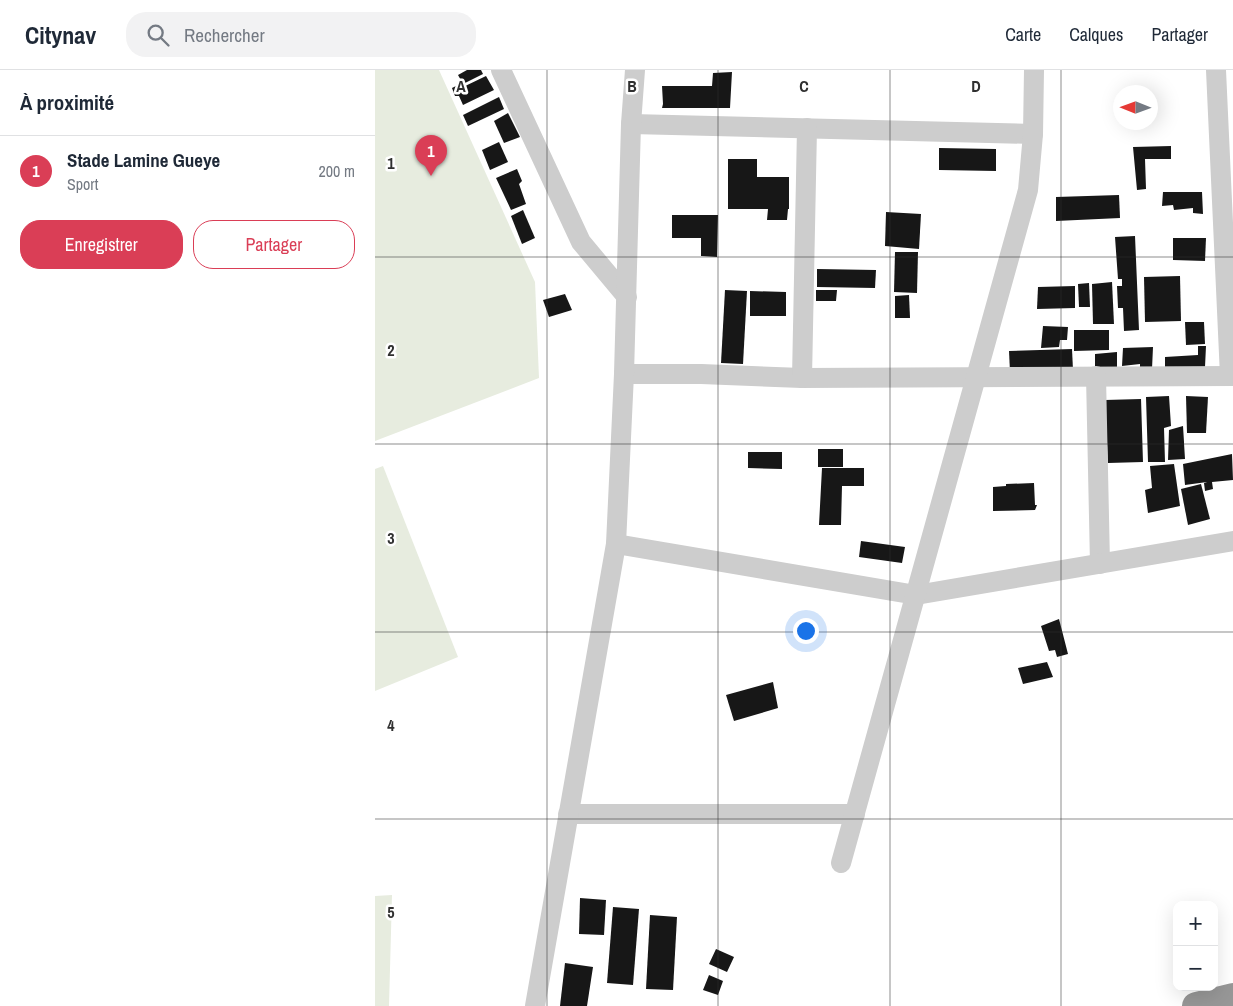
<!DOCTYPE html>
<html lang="fr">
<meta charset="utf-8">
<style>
:root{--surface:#fff;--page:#f2f2f3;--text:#1f2937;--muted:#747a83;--line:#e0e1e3;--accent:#da3e56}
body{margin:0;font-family:"Archivo Narrow",sans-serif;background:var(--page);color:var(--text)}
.controls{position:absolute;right:15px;bottom:15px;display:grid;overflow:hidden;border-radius:10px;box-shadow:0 5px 20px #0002}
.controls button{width:45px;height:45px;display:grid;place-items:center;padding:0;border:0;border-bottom:1px solid var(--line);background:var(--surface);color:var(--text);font:25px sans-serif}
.compass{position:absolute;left:738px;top:15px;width:45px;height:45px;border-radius:50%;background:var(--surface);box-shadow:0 5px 20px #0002;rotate:271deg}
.you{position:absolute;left:430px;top:560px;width:18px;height:18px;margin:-12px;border:4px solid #fff;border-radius:50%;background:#1a73e8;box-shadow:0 0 0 8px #1a73e833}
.badge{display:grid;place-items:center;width:32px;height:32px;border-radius:50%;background:var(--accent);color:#fff;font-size:16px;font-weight:700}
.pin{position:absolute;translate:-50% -41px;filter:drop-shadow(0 1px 2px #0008)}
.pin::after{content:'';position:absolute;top:26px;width:18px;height:15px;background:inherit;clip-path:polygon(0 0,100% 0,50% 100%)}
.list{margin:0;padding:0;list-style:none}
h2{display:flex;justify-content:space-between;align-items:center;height:65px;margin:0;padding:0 20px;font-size:21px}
h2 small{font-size:16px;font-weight:400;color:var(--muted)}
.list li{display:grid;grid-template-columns:32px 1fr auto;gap:15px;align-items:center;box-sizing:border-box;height:70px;padding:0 20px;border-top:1px solid var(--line)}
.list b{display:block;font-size:19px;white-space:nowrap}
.list p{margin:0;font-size:16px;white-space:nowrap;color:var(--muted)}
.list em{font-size:16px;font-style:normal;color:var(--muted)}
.actions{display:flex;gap:10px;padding:15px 20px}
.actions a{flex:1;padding:11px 0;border:1px solid var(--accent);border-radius:20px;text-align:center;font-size:18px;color:var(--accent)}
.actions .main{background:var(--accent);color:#fff}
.icon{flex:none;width:28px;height:28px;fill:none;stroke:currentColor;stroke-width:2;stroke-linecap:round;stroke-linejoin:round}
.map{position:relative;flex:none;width:858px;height:936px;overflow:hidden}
header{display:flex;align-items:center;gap:30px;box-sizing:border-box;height:70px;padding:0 25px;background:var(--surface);border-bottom:1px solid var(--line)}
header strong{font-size:24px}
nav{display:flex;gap:28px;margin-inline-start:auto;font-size:18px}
.search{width:350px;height:45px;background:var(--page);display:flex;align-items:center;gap:12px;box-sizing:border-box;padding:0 18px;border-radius:20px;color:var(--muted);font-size:19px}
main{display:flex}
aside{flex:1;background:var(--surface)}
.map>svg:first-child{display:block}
</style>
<header>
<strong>Citynav</strong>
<div class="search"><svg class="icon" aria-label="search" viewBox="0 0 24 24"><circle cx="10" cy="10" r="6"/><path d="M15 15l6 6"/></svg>Rechercher</div>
<nav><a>Carte</a><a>Calques</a><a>Partager</a></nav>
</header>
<main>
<aside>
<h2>À proximité<small></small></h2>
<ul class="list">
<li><span class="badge">1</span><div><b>Stade Lamine Gueye</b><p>Sport</p></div><em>200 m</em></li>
</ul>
<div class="actions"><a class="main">Enregistrer</a><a>Partager</a></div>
</aside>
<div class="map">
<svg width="858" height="936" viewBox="0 0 858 936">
<rect width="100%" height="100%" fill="#fff"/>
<g fill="#e7ecdf">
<path d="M0,0H64L160,212L164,308L0,371Z"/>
<path d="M8,396L83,587L0,621V399Z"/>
<path d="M17,825L14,936H0V826Z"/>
</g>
<g fill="#171717">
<path d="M92,0H106L108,4L88,14L83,5Z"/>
<path d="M357,2L355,38H287L288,34L287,16H337L338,3Z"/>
<path d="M111,6L119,20L88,35L84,26H80L77,18L85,14L86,18Z"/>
<path d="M124,27L129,39L93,56L88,45Z"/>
<path d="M133,43L145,67L129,73L119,51Z"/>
<path d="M124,72L133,92L115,100L107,80Z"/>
<path d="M796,76V89H770L771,119L762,120L758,77Z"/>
<path d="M564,78L621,79V101L564,100Z"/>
<path d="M353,89H382V107H414V139H413L412,150H392L393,139H353Z"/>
<path d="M142,99L147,111L144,114L151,134L136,140L121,108Z"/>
<path d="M788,122H827L828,144L818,143V138L799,140L798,135L787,136Z"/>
<path d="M744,125L745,148L681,151V127Z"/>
<path d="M148,140L160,168L147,174L136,146Z"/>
<path d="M511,142L546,144L544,179L510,176Z"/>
<path d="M297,145H343L342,187L326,186V168H297Z"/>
<path d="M760,166L764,260L749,261L748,238H743L742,216H747V209H743L740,167Z"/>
<path d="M798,168H831L830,191L798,190Z"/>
<path d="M520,182H543L542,223L519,222Z"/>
<path d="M442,199L501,200L500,218L442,217Z"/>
<path d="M805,206L806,251L770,252L769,207Z"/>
<path d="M737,212L739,254H718L717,214Z"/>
<path d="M714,213L715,237H704L703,214Z"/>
<path d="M700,216V238L662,239L663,217Z"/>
<path d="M350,220L372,221L368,294L346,293Z"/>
<path d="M441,220H462L461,231H441Z"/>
<path d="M375,221L411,222V246H375Z"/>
<path d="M190,224L197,240L174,247L168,230Z"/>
<path d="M534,225L535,248H520V226Z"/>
<path d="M810,252H829L830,274L811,275Z"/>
<path d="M668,256L693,257L692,270H685L684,277L666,278Z"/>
<path d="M699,260H734V280L699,281Z"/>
<path d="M823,276H831L830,297L790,298V287L823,285Z"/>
<path d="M778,277L777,299L765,300V294L747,296L748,278Z"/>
<path d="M697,279L698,300L635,302L634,281Z"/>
<path d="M742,282V299L720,300V284Z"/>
<path d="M794,326L796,356L789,358L790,392H773L771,327Z"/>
<path d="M811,326L833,327L831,363H812Z"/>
<path d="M766,329L768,392L733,393L730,330Z"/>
<path d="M808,356L810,389L793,390L794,360Z"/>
<rect x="443" y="379" width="25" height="18"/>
<path d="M373,382H407V399L373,398Z"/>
<path d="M857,384L858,410L837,412L838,419L830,421L829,413L832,412L810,415L808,394Z"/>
<path d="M799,394L805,436L773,443L770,420L777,418L775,396Z"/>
<path d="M447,398H489V416H467L466,455H444Z"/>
<path d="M659,413L660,435H662L660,440L618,441V417L631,416V414Z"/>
<path d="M826,414L835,449L813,455L806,419Z"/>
<path d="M486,471L530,477L527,493L484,487Z"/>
<path d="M684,549L693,584L682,587L680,580L674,581L666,556Z"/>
<path d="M672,592L678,607L648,614L643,598Z"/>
<path d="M398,612L403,638L359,651L351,625Z"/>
<path d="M205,828L231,830L229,865L204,864Z"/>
<path d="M238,837L264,839L258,915L232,913Z"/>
<path d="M275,845L302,847L298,920L271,919Z"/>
<path d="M341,879L359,887L352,902L334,894Z"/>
<path d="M190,893L218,897L212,936H185Z"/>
<path d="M334,905L348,911L343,925L328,920Z"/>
</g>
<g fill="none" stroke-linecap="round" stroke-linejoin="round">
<g stroke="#cdcdcd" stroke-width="20">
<path d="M126,0L206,172L252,227"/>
<path d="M841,0L855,306"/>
<path d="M256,54L658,64"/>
<path d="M249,304H326L427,308L858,306"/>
<path d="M721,306L725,494"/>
<path d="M427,308L432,58"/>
<path d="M241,474L541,525L858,471"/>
<path d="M193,744H480"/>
<path d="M466,793L653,120L658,64L659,0"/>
<path d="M160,936L241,474L249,304L256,54L260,0"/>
</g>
<path stroke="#979797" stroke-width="28" d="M821,936L858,927"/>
</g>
<path fill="none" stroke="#303030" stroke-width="1" stroke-opacity="0.55" d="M172,0V936M343,0V936M515,0V936M686,0V936M0,187H858M0,374H858M0,562H858M0,749H858"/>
<g font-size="16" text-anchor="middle" font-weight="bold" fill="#303030" stroke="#fff" stroke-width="5" stroke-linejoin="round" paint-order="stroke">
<text x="86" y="22">A</text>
<text x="257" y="22">B</text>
<text x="429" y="22">C</text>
<text x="601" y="22">D</text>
<text x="16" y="99">1</text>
<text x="16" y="286">2</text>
<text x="16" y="474">3</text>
<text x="16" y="661">4</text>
<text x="16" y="848">5</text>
</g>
</svg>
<div class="controls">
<button>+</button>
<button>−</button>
</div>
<svg class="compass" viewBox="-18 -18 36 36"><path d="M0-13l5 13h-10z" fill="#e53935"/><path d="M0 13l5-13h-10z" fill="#747a83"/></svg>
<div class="you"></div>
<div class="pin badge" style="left:56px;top:106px">1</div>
</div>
</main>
